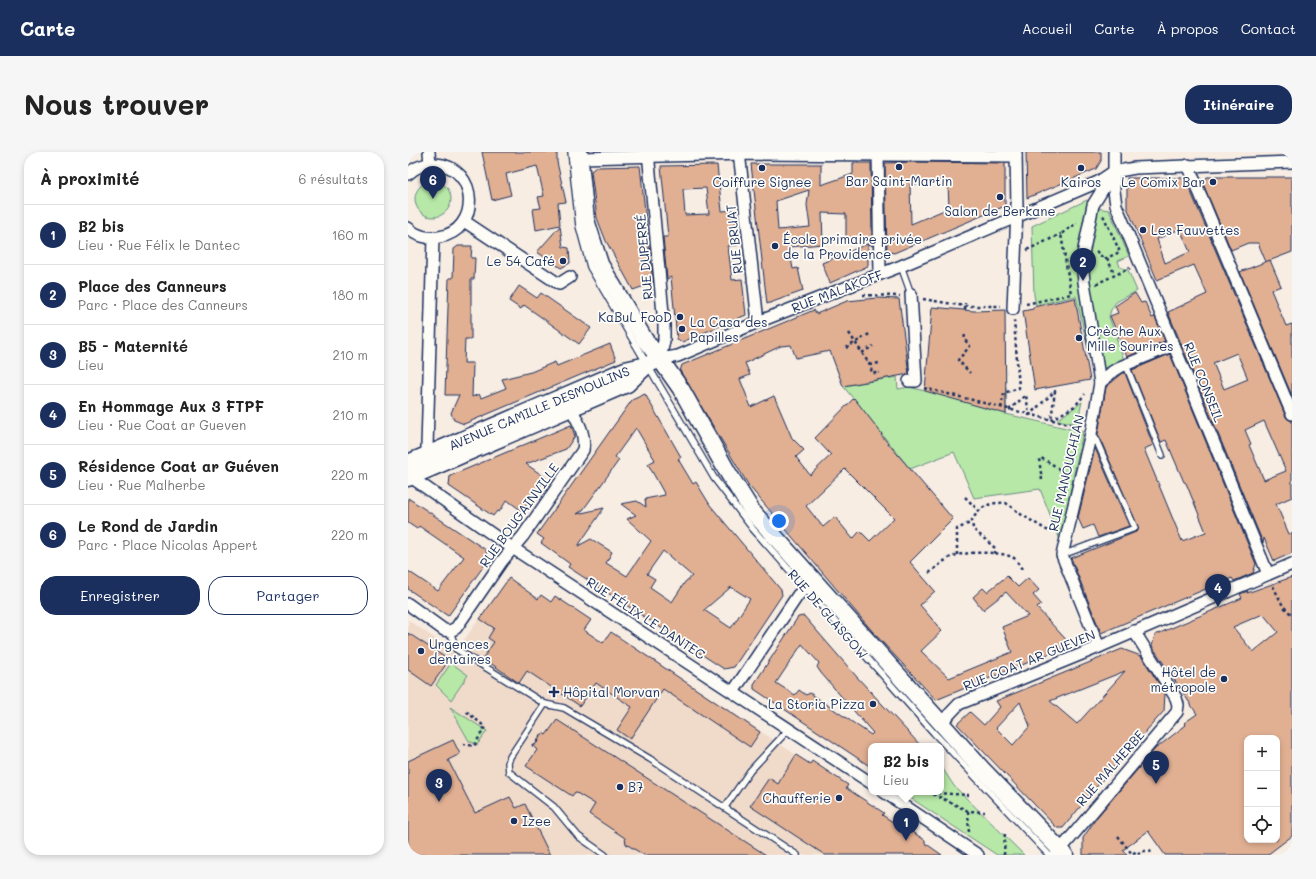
<!DOCTYPE html>
<html lang="fr">
<meta charset="utf-8">
<style>
:root{--surface:#fff;--page:#f6f6f6;--text:#222;--muted:#767676;--line:#e0e0e0;--accent:#1b2f5e}
body{margin:0;font-family:Mali,sans-serif;background:var(--page);color:var(--text)}
.controls{position:absolute;right:12px;bottom:12px;display:grid;overflow:hidden;border-radius:8px;box-shadow:0 2px 6px #0003}
.controls button{width:36px;height:36px;display:grid;place-items:center;padding:0;border:0;border-bottom:1px solid var(--line);background:var(--surface);color:var(--text);font:20px sans-serif}
.you{position:absolute;left:371px;top:369px;width:14px;height:14px;margin:-10px;border:3px solid #fff;border-radius:50%;background:#1a73e8;box-shadow:0 0 0 6px #1a73e833}
.badge{display:grid;place-items:center;width:26px;height:26px;border-radius:50%;background:var(--accent);color:#fff;font-size:13px;font-weight:700}
.pin{position:absolute;translate:-50% -33px;filter:drop-shadow(0 1px 2px #0008)}
.pin::after{content:'';position:absolute;top:21px;width:14px;height:12px;background:inherit;clip-path:polygon(0 0,100% 0,50% 100%)}
.popup{position:absolute;left:460px;top:591px;width:76px;height:52px;box-sizing:border-box;display:grid;place-content:center;border-radius:8px;background:var(--surface);filter:drop-shadow(0 1px 3px #0005);font-size:13px;white-space:nowrap;color:var(--muted)}
.popup b{font-size:15px;color:var(--text)}
.popup::after{content:'';position:absolute;left:50%;top:100%;margin-left:-8px;border:8px solid transparent;border-top-color:var(--surface)}
.list{margin:0;padding:0;list-style:none}
h2{display:flex;justify-content:space-between;align-items:center;height:52px;margin:0;padding:0 16px;font-size:17px}
h2 small{font-size:13px;font-weight:400;color:var(--muted)}
.list li{display:grid;grid-template-columns:26px 1fr auto;gap:12px;align-items:center;box-sizing:border-box;height:60px;padding:0 16px;border-top:1px solid var(--line)}
.list b{display:block;font-size:15px;white-space:nowrap}
.list p{margin:0;font-size:13px;white-space:nowrap;color:var(--muted)}
.list em{font-size:13px;font-style:normal;color:var(--muted)}
.actions{display:flex;gap:8px;padding:12px 16px}
.actions a{flex:1;padding:9px 0;border:1px solid var(--accent);border-radius:16px;text-align:center;font-size:14px;color:var(--accent)}
.actions .main{background:var(--accent);color:#fff}
.icon{flex:none;width:22px;height:22px;fill:none;stroke:currentColor;stroke-width:2;stroke-linecap:round;stroke-linejoin:round}
.map{position:relative;flex:none;width:884px;height:703px;overflow:hidden;border-radius:16px}
header{display:flex;align-items:center;gap:24px;box-sizing:border-box;height:56px;padding:0 20px;background:var(--accent);color:#fff}
header strong{font-size:19px}
nav{display:flex;gap:22px;margin-inline-start:auto;font-size:14px}
.intro{display:flex;align-items:center;justify-content:space-between;box-sizing:border-box;height:96px;padding:0 24px}
h1{margin:0;font-size:28px}
.button{padding:10px 18px;border-radius:16px;background:var(--accent);color:#fff;font-size:14px;font-weight:700}
main{display:flex;gap:24px;padding:0 24px}
aside{flex:1;background:var(--surface);border-radius:16px;box-shadow:0 2px 6px #0003}
.map>svg:first-child{display:block}
</style>
<header>
<strong>Carte</strong>
<nav><a>Accueil</a><a>Carte</a><a>À propos</a><a>Contact</a></nav>
</header>
<div class="intro"><h1>Nous trouver</h1><a class="button">Itinéraire</a></div>
<main>
<aside>
<h2>À proximité<small>6 résultats</small></h2>
<ul class="list">
<li><span class="badge">1</span><div><b>B2 bis</b><p>Lieu · Rue Félix le Dantec</p></div><em>160 m</em></li>
<li><span class="badge">2</span><div><b>Place des Canneurs</b><p>Parc · Place des Canneurs</p></div><em>180 m</em></li>
<li><span class="badge">3</span><div><b>B5 - Maternité</b><p>Lieu</p></div><em>210 m</em></li>
<li><span class="badge">4</span><div><b>En Hommage Aux 3 FTPF</b><p>Lieu · Rue Coat ar Gueven</p></div><em>210 m</em></li>
<li><span class="badge">5</span><div><b>Résidence Coat ar Guéven</b><p>Lieu · Rue Malherbe</p></div><em>220 m</em></li>
<li><span class="badge">6</span><div><b>Le Rond de Jardin</b><p>Parc · Place Nicolas Appert</p></div><em>220 m</em></li>
</ul>
<div class="actions"><a class="main">Enregistrer</a><a>Partager</a></div>
</aside>
<div class="map">
<svg width="884" height="703" viewBox="0 0 884 703">
<rect width="100%" height="100%" fill="#f7ede3"/>
<filter id="ink" filterUnits="userSpaceOnUse"><feTurbulence type="fractalNoise" baseFrequency=".025" numOctaves="2"/><feDisplacementMap in="SourceGraphic" scale="8" xChannelSelector="R" yChannelSelector="G"/><feConvolveMatrix kernelMatrix="1 2 1 2 8 2 1 2 1" color-interpolation-filters="sRGB"/></filter>
<g filter="url(#ink)">
<path fill="#f0dbcb" d="M101,426L130,447L133,443L143,450L147,444L183,468L177,478L195,490L203,480L402,612L404,609L440,633L438,637L517,688V692L533,703H0V468L47,500Z"/>
<g fill="#b7e8a7" stroke="#698c82">
<circle cx="25" cy="47" r="18"/>
<path d="M679,48L689,56L701,58L721,104L710,109L712,115L720,118L729,139L708,150L703,158L701,165L716,208L686,224L668,144L628,153L626,143L624,74Z"/>
<path d="M489,225L490,237L501,235L517,239L518,230L598,235V262L675,280L652,388L632,337L566,346L546,300L502,317L435,234Z"/>
<path d="M674,250L669,272L649,268Z"/>
<path d="M43,511L60,523L43,548L28,533Z"/>
<path d="M42,555L79,579L69,593L61,589Z"/>
<path d="M533,614L546,634L616,703H589L498,643L499,640H533Z"/>
</g>
<g fill="#e1b093" stroke="#1b2f5e" fill-rule="evenodd">
<path d="M74,0H149V10L158,50L150,51L152,73L128,78L125,57L133,56L130,45L136,44L129,14L98,22L103,43L84,48Z"/>
<path d="M618,0H693V9L688,17L619,46Z"/>
<path d="M506,10L597,11V54L486,101L479,99L477,11ZM540,31L541,56L503,72L502,32Z"/>
<path d="M445,11H463L464,86L438,89V62L414,61L415,92L381,95L385,117L390,116L395,139L359,152L343,12H413V33L445,22ZM401,38L399,53L402,75L370,78L368,49Z"/>
<path d="M309,13L314,59L327,58L330,93L320,94L324,128L334,127L338,163L274,190L269,187L263,125L259,127L255,85H260L253,14ZM298,36L301,62L277,63L275,37Z"/>
<path d="M232,14L245,131L225,138L198,89L189,66L183,19L188,15Z"/>
<path d="M799,25H884V100L858,110L850,91H840L823,98L795,32Z"/>
<path d="M719,26H777L878,265L884,269V345L868,352L881,382L884,381V401L866,409L856,386L855,391L760,160L799,142L786,113L749,128L719,55ZM772,77L782,100L757,111L749,87ZM829,201L840,227L816,237L805,211ZM856,269L878,319L856,328L841,293L843,292L837,278Z"/>
<path d="M152,74L155,95L161,96L162,111L153,116L129,100Z"/>
<path d="M464,90L465,94L460,92V114L422,131L414,111Z"/>
<path d="M50,94H64L63,106H67L66,127H63V187H57L56,211H65L64,245L71,242L73,246L98,236L94,227L123,220L147,210L149,214L202,192L208,208L56,272L46,268L43,261L51,243H37L41,126H45L46,97Z"/>
<path d="M862,108L873,134L863,138L878,174L884,172V244L832,120Z"/>
<path d="M111,134L129,146L133,141L183,176L171,192L116,153L113,157L101,149Z"/>
<path d="M727,141L733,151L737,150L744,166L747,165L757,189L719,205L702,164L710,161L707,154Z"/>
<path d="M469,146L491,147L501,222L435,234L422,199L388,206L383,193L373,194L337,211L342,223L332,227L343,255L366,244L384,286L396,298L388,305L402,323L423,303L407,286L446,246L474,282L473,283L545,367L502,410L527,439L512,453L534,479L513,499L541,526L604,500L594,475L620,464L598,440L575,458L565,445L575,436L579,440L599,424L610,435L620,426L631,438L625,443L633,452L629,456L663,493L528,548L465,480L341,334L272,219L274,213L406,158L408,162L439,149ZM437,317L486,366L462,389L452,379L445,387L427,365L415,375L398,354Z"/>
<path d="M667,146L682,228L627,238L615,159L625,157V155Z"/>
<path d="M524,155L566,159L597,158L598,262L517,239Z"/>
<path d="M762,202L848,412L845,421L826,429L824,426L693,481L663,406L728,380L731,377L690,282L698,235L715,221H717L745,293L736,297L774,389L798,380L778,331L776,330L758,288L753,290L724,218Z"/>
<path d="M237,242L273,305L270,307L285,332L288,330L302,353L373,438L374,443L326,515L316,517L160,415L162,412L133,391L136,387L129,382L224,248ZM228,276L247,308L240,312L257,343L237,347L238,355L229,349L213,352L228,363L219,367L243,389L219,424L198,411L204,400L183,387L170,394L196,356L169,362L175,358L211,308L207,305ZM255,399L284,424L277,430L264,450L242,435L247,427L239,422ZM323,435L342,447L323,476L296,458Z"/>
<path d="M163,273L167,284L158,297L118,312L138,326L114,359L99,348L91,360L89,359L85,364L41,334L42,324Z"/>
<path d="M687,296L721,374L690,385L685,373L675,377L670,366Z"/>
<path d="M0,346L78,398L80,408L40,464L0,437V419L30,439L56,405L11,374L9,377L0,371Z"/>
<path d="M884,425V684L859,703H757L740,679L715,698L719,703H675V686L689,665L747,597L778,573L776,571L789,562L744,494L747,483L834,446L832,442L840,439L839,441ZM855,462L870,480L845,500L825,475ZM839,586H869V688H839Z"/>
<path d="M101,426L130,447L133,443L143,450L147,444L183,468L176,478L195,491L203,480L352,580L342,595L255,537L222,587L209,578L224,555L188,531L172,554L119,519L111,531L75,506L86,490L80,486L86,476L72,467Z"/>
<path d="M396,464L448,524L513,594H463V615L346,537V532L390,465ZM394,492L411,511L409,515L413,521L465,581L463,583L402,541L398,543L391,538L387,543L368,531Z"/>
<path d="M0,481L41,508L23,534L0,518Z"/>
<path d="M714,497L733,504L757,541L756,559L695,627L655,676H649L549,572L562,560L576,573L592,555L588,549ZM717,519L669,572L642,549ZM612,550L622,574L605,593L588,576Z"/>
<path d="M149,568L358,703H236L218,692L217,686L181,662L187,652L167,640L164,644L118,614L129,598L126,595L130,588L135,581L138,583Z"/>
<path d="M45,588L52,602L40,608L67,661L102,645L108,656L117,652L142,703H0V609Z"/>
<path d="M388,603L402,612L404,609L440,633L438,636L476,661L474,663L494,676L496,675L517,688V691L534,703H417L342,654L361,626L370,632Z"/>
</g>
<g fill="none" stroke-linecap="round" stroke-linejoin="round">
<g stroke="#1b2f5e" stroke-width="8">
<g id="lane">
<path d="M163,0L171,74L182,115L306,326L345,377L526,581L641,703"/>
<path d="M493,114L503,142"/>
<path d="M718,213L754,303"/>
<path d="M654,403L727,376L685,281"/>
<path d="M42,479L48,497L137,552L156,556L242,607L389,703"/>
<path d="M137,552L102,605L100,611L101,620L146,655L170,684L197,703"/>
<path d="M317,655L342,619L381,577"/>
</g>
</g>
<g stroke="#1b2f5e" stroke-width="14">
<g id="street">
<path d="M21,0L22,12"/>
<path d="M240,0L256,172V189L252,207L270,204L350,170L493,114L690,30L705,20L727,16L884,10"/>
<path d="M331,0L350,170"/>
<path d="M470,0L472,122"/>
<path d="M706,0V39L708,53L860,422"/>
<path d="M172,6L339,2L608,4"/>
<path d="M780,13L884,262"/>
<path d="M0,22C7,15 18,11 28,12C71,15 73,79 31,85C20,87 8,84 0,76"/>
<path d="M56,69L151,132L162,125"/>
<path d="M605,157L609,57L608,0"/>
<path d="M501,229H508L503,142"/>
<path d="M692,231L676,130L674,107L685,53L703,24"/>
<path d="M15,308L19,303V295L25,86"/>
<path d="M0,323L91,387L463,631"/>
<path d="M0,452L36,478L42,479L48,476L94,409L115,384L175,298C178,282 170,270 163,256"/>
<path d="M691,495L654,403L684,277L692,231L704,220L712,215L766,193"/>
<path d="M325,540L390,443L406,430"/>
<path d="M533,571L551,552L691,495L884,412"/>
<path d="M476,640L570,703"/>
<path d="M648,703L769,560L770,553L768,546L726,479"/>
</g>
</g>
<g stroke="#1b2f5e" stroke-width="19">
<g id="secondary">
<path d="M171,0L178,68L192,112L237,188L252,207L273,237L319,319L344,359L574,617L657,703"/>
<path d="M0,311L217,218L239,213L252,207"/>
<path d="M0,326L219,232L239,213"/>
</g>
</g>
<g stroke="#1b2f5e" stroke-width="2.5" stroke-dasharray="3 3" stroke-linecap="butt">
<path d="M619,98L653,82"/>
<path d="M688,99L696,107L712,100L695,63"/>
<path d="M699,106L705,119"/>
<path d="M688,132L722,116"/>
<path d="M455,143L492,144"/>
<path d="M515,147L557,154H593"/>
<path d="M618,152L663,142L653,82L669,71"/>
<path d="M557,158V151"/>
<path d="M441,181L462,213L464,221H472"/>
<path d="M557,183L556,187L562,194L550,208L562,221"/>
<path d="M711,192L715,201"/>
<path d="M438,196L463,181"/>
<path d="M454,201L465,194"/>
<path d="M462,213L471,211"/>
<path d="M516,236L673,275"/>
<path d="M593,256L596,241L611,236L606,168"/>
<path d="M601,258L618,243L621,263L647,239L643,268L667,254L677,242"/>
<path d="M634,328L631,307L633,306L644,312L660,324"/>
<path d="M557,345L570,358"/>
<path d="M587,402V396L565,377L564,368C573,354 581,350 598,351L614,363L642,380"/>
<path d="M549,403V377L564,370"/>
<path d="M521,421C528,416 534,410 541,406C554,399 591,399 604,405C609,407 611,413 614,417"/>
<path d="M865,434L875,454L884,463"/>
<path d="M55,592L66,594L77,575L58,559"/>
<path d="M124,594L131,588L133,581"/>
<path d="M519,594L520,592"/>
<path d="M511,640L561,643"/>
<path d="M525,642L560,659L577,660"/>
<path d="M560,659L561,682"/>
<path d="M710,684L724,702L729,699L732,703"/>
<path d="M735,699H742L744,703"/>
<path d="M596,703L597,680"/>
</g>
<use href="#lane" stroke="#fdfcf7" stroke-width="5.5"/>
<use href="#street" stroke="#fdfcf7" stroke-width="11"/>
<use href="#secondary" stroke="#fdfcf7" stroke-width="16"/>
</g>
</g>
<g fill="#1b2f5e" stroke="#fdfcf7" stroke-width="1.5">
<circle cx="491" cy="15" r="4"/>
<circle cx="354" cy="16" r="4"/>
<circle cx="673" cy="16" r="4"/>
<circle cx="805" cy="30" r="4"/>
<circle cx="592" cy="45" r="4"/>
<circle cx="735" cy="78" r="4"/>
<circle cx="367" cy="94" r="4"/>
<circle cx="155" cy="109" r="4"/>
<circle cx="272" cy="165" r="4"/>
<circle cx="274" cy="177" r="4"/>
<circle cx="671" cy="186" r="4"/>
<circle cx="13" cy="499" r="4"/>
<circle cx="816" cy="527" r="4"/>
<path d="M144 534h4v4h4v4h-4v4h-4v-4h-4v-4h4z"/>
<circle cx="465" cy="552" r="4"/>
<circle cx="212" cy="635" r="4"/>
<circle cx="431" cy="646" r="4"/>
<circle cx="106" cy="669" r="4"/>
</g>
<g text-anchor="middle" stroke-width="3.5" stroke-linejoin="round" paint-order="stroke">
<g font-size="13" fill="#1b2f5e" stroke="#fdfcf7" text-anchor="start">
<text x="491" y="34" text-anchor="middle">Bar Saint-Martin</text>
<text x="354" y="35" text-anchor="middle">Coiffure Signee</text>
<text x="673" y="35" text-anchor="middle">Kairos</text>
<text x="797" y="35" text-anchor="end">Le Comix Bar</text>
<text x="592" y="64" text-anchor="middle">Salon de Berkane</text>
<text x="743" y="83">Les Fauvettes</text>
<text x="375" y="92">École primaire privée<tspan x="375" dy="15">de la Providence</tspan></text>
<text x="147" y="114" text-anchor="end">Le 54 Café</text>
<text x="264" y="170" text-anchor="end">KaBuL FooD</text>
<text x="282" y="175">La Casa des<tspan x="282" dy="15">Papilles</tspan></text>
<text x="679" y="184">Crèche Aux<tspan x="679" dy="15">Mille Sourires</tspan></text>
<text x="21" y="497">Urgences<tspan x="21" dy="15">dentaires</tspan></text>
<text x="808" y="525" text-anchor="end">Hôtel de<tspan x="808" dy="15">métropole</tspan></text>
<text x="155" y="545">Hôpital Morvan</text>
<text x="457" y="557" text-anchor="end">La Storia Pizza</text>
<text x="220" y="640">B7</text>
<text x="423" y="651" text-anchor="end">Chaufferie</text>
<text x="114" y="674">Izee</text>
</g>
<g font-size="13" fill="#1b2f5e" stroke="#fdfcf7">
<text transform="translate(326 87) rotate(-96)" y="5">RUE BRUAT</text>
<text transform="translate(236 105) rotate(-95)" y="5">RUE DUPERRÉ</text>
<text transform="translate(429 139) rotate(-21)" y="5">RUE MALAKOFF</text>
<text transform="translate(796 230) rotate(68)" y="5">RUE CONSEIL</text>
<text transform="translate(131 256) rotate(-23)" y="5">AVENUE CAMILLE DESMOULINS</text>
<text transform="translate(658 321) rotate(-77)" y="5">RUE MANOUCHIAN</text>
<text transform="translate(111 363) rotate(-54)" y="5">RUE BOUGAINVILLE</text>
<text transform="translate(420 462) rotate(49)" y="5">RUE DE GLASGOW</text>
<text transform="translate(238 466) rotate(33)" y="5">RUE FÉLIX LE DANTEC</text>
<text transform="translate(621 508) rotate(-22)" y="5">RUE COAT AR GUEVEN</text>
<text transform="translate(702 616) rotate(-49)" y="5">RUE MALHERBE</text>
</g>
</g>
</svg>
<div class="controls">
<button>+</button>
<button>−</button>
<button><svg class="icon" aria-label="locate" viewBox="0 0 24 24"><circle cx="12" cy="12" r="6"/><path d="M12 2v4M12 18v4M2 12h4M18 12h4"/></svg></button>
</div>
<div class="you"></div>
<div class="pin badge" style="left:498px;top:689px">1</div>
<div class="popup"><b>B2 bis</b>Lieu</div>
<div class="pin badge" style="left:675px;top:129px">2</div>
<div class="pin badge" style="left:31px;top:650px">3</div>
<div class="pin badge" style="left:810px;top:455px">4</div>
<div class="pin badge" style="left:748px;top:632px">5</div>
<div class="pin badge" style="left:25px;top:47px">6</div>
</div>
</main>
